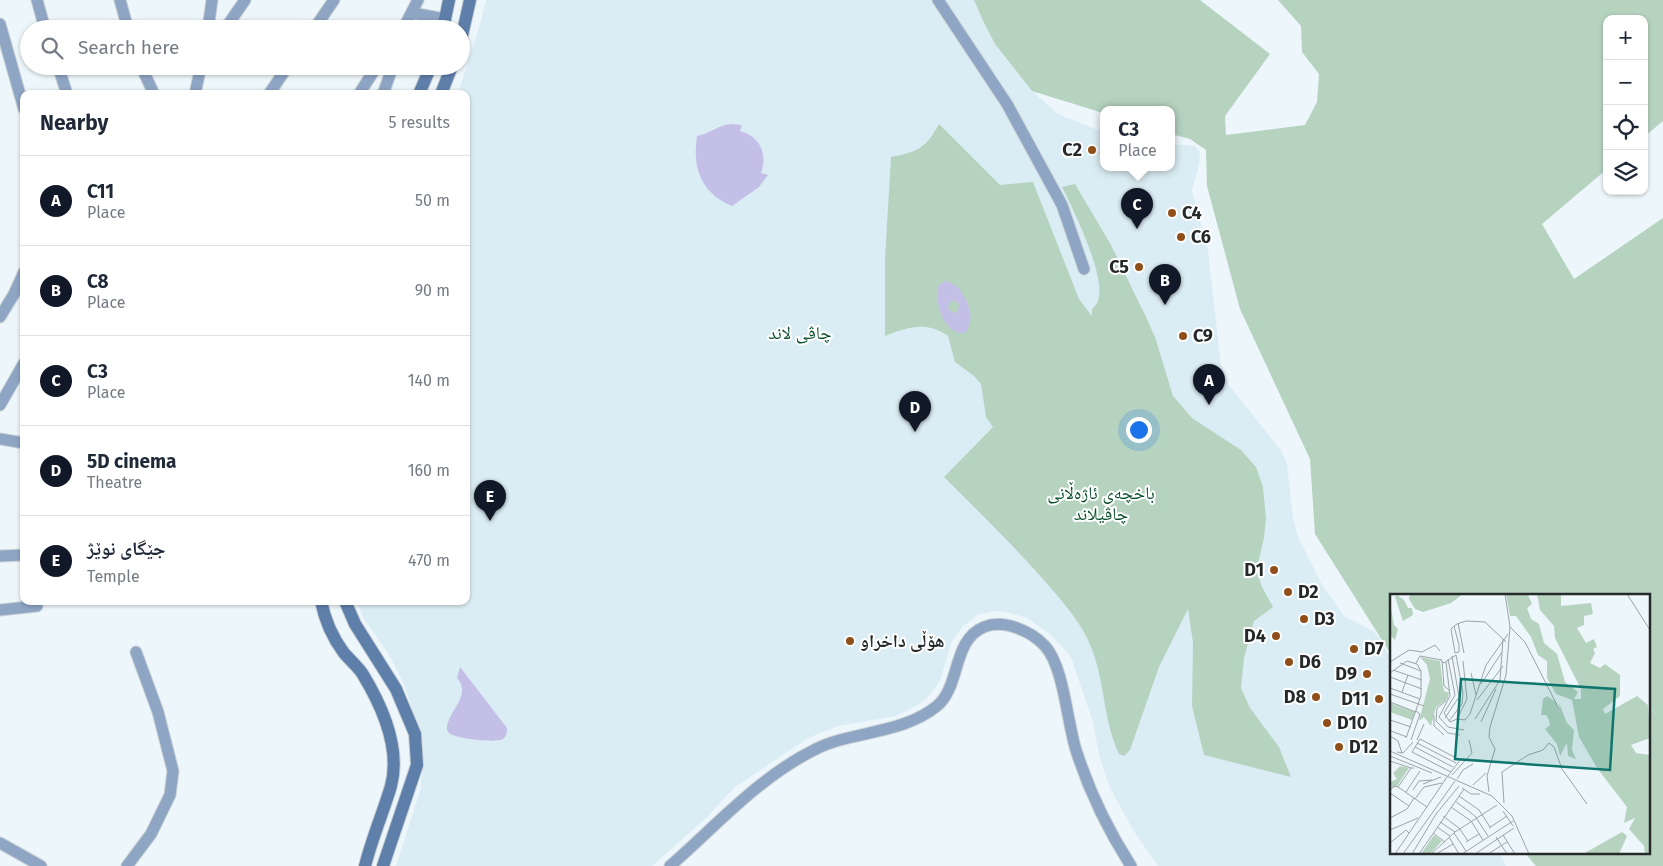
<!DOCTYPE html>
<meta charset="utf-8">
<style>
:root{--surface:#fff;--page:#f2f2f3;--text:#1f2937;--muted:#747a83;--line:#e0e1e3;--accent:#111827}
body{margin:0;font-family:"Fira Sans","Noto Naskh Arabic",sans-serif;background:var(--page);color:var(--text)}
.controls{position:absolute;right:15px;top:15px;display:grid;overflow:hidden;border-radius:10px;box-shadow:0 1px 4px #0004}
.controls button{width:45px;height:45px;display:grid;place-items:center;padding:0;border:0;border-bottom:1px solid var(--line);background:var(--surface);color:var(--text);font:25px sans-serif}
.you{position:absolute;left:1138px;top:429px;width:18px;height:18px;margin:-12px;border:4px solid #fff;border-radius:50%;background:#1a73e8;box-shadow:0 0 0 8px #1a73e833}
.badge{display:grid;place-items:center;width:32px;height:32px;border-radius:50%;background:var(--accent);color:#fff;font-size:16px;font-weight:700}
.pin{position:absolute;translate:-50% -41px;filter:drop-shadow(0 1px 2px #0008)}
.pin::after{content:'';position:absolute;top:26px;width:18px;height:15px;background:inherit;clip-path:polygon(0 0,100% 0,50% 100%)}
.popup{position:absolute;left:1100px;top:106px;width:75px;height:65px;box-sizing:border-box;display:grid;place-content:center;border-radius:10px;background:var(--surface);filter:drop-shadow(0 1px 4px #0005);font-size:16px;white-space:nowrap;color:var(--muted)}
.popup b{font-size:19px;color:var(--text)}
.popup::after{content:'';position:absolute;left:50%;top:100%;margin-left:-10px;border:10px solid transparent;border-top-color:var(--surface)}
.list{margin:0;padding:0;list-style:none}
h2{display:flex;justify-content:space-between;align-items:center;height:65px;margin:0;padding:0 20px;font-size:21px}
h2 small{font-size:16px;font-weight:400;color:var(--muted)}
.list li{display:grid;grid-template-columns:32px 1fr auto;gap:15px;align-items:center;box-sizing:border-box;height:90px;padding:0 20px;border-top:1px solid var(--line)}
.list b{display:block;font-size:19px;white-space:nowrap}
.list p{margin:0;font-size:16px;white-space:nowrap;color:var(--muted)}
.list em{font-size:16px;font-style:normal;color:var(--muted)}
.icon{flex:none;width:28px;height:28px;fill:none;stroke:currentColor;stroke-width:2;stroke-linecap:round;stroke-linejoin:round}
.map{position:relative;flex:none;width:1663px;height:866px;overflow:hidden}
.search{position:absolute;background:var(--surface);box-shadow:0 1px 4px #0004;left:20px;top:20px;width:450px;height:55px;display:flex;align-items:center;gap:12px;box-sizing:border-box;padding:0 18px;border-radius:28px;color:var(--muted);font-size:19px}
.panel{position:absolute;background:var(--surface);box-shadow:0 1px 4px #0004;left:20px;top:90px;width:450px;height:515px;border-radius:10px}
.map>svg:first-child{display:block}
</style>
<div class="map">
<svg width="1663" height="866" viewBox="0 0 1663 866">
<rect width="100%" height="100%" fill="#edf6fa"/>
<path fill="#dbedf4" d="M486,0H974L984,23L995,44L1032,91L1058,114L1095,129L1103,131V168H1171V144L1195,146L1200,152L1199,164L1192,191L1208,250L1221,365L1229,385L1282,452L1287,464L1293,518L1298,537L1321,583L1344,616L1373,631L1379,637L1392,661V852H1498L1506,866H1158L1133,830L1109,786L1099,755L1093,722L1072,660L1067,652L1051,635L1027,618L1010,613L997,611L979,614L962,627L951,643L941,678L936,687L925,700L909,710L892,717L838,726L808,738L735,787L704,820L652,866H396L421,788L423,742L404,684L388,653L364,619L356,601H466V94H458L481,21Z"/>
<g fill="#b6d3c0">
<path d="M974,0H1200L1270,54L1225,116L1226,135L1305,125L1317,102L1319,74L1302,52L1301,26L1278,0H1663V121L1644,137V19H1607V169L1542,224L1574,279L1663,218V866H1536L1524,852H1649V595H1392V656L1315,534L1310,459L1240,309L1207,186L1206,150L1190,139L1171,134V110H1103V113L1032,91L995,44L984,23Z"/>
<path d="M939,124L1000,185L1033,182L1079,299L1092,316V309C1094,307 1096,305 1097,303C1109,281 1073,209 1062,187L1075,184L1111,245L1146,317L1155,337L1173,396L1192,418L1241,450L1256,467L1263,487L1266,518L1264,538L1258,564L1257,573L1262,587L1273,607L1254,621L1244,658L1241,688L1250,708L1279,747L1291,777L1204,755L1192,706L1193,643L1188,609L1159,667L1130,750L1124,756L1119,754C1103,720 1105,681 1091,647C1082,624 1066,606 1050,587C1017,549 980,513 944,477L993,427L986,417L981,384L974,376L955,362L948,336C926,321 909,327 885,336V259L891,157C918,152 926,148 939,124Z"/>
</g>
<g fill="#c4bfe7" fill-rule="evenodd">
<path d="M731,124L742,125L740,131C760,136 768,154 761,173L768,175L759,187L732,206C701,193 692,168 697,136C709,134 718,125 731,124Z"/>
<path d="M945,281C964,284 979,318 965,333C944,336 933,300 939,285ZM951,301H956L959,304L958,311L954,313L949,310L948,306Z"/>
<path d="M460,667L507,728C507,733 507,736 503,739C497,743 460,739 453,735C449,734 449,733 447,730C446,712 473,696 457,678Z"/>
</g>
<g fill="none" stroke-linecap="round" stroke-linejoin="round">
<g stroke="#c9d1d5" stroke-width="13">
<g id="minor">
<path d="M37,0L45,29"/>
<path d="M120,0L128,29"/>
<path d="M938,0L1007,104L1062,205L1084,269"/>
<path d="M412,13L445,19"/>
<path d="M0,24L24,109"/>
<path d="M208,29L212,0"/>
<path d="M225,29L245,0"/>
<path d="M314,29L334,0"/>
<path d="M403,29L418,0"/>
<path d="M58,66L67,94"/>
<path d="M141,66L154,94"/>
<path d="M195,94L201,66"/>
<path d="M269,94L288,66"/>
<path d="M359,94L377,66"/>
<path d="M383,94L393,66"/>
<path d="M0,317L14,294L24,272"/>
<path d="M0,405L24,363"/>
<path d="M0,439L24,443"/>
<path d="M0,556L24,555"/>
<path d="M0,610L37,606"/>
<path d="M0,843L41,866"/>
<path d="M127,866L151,834L170,795L173,771L158,712L136,652"/>
<path d="M670,866C716,826 758,778 814,750C853,730 901,735 937,706C961,686 952,640 984,627C1004,619 1031,631 1045,646C1064,667 1067,722 1076,750C1089,791 1108,830 1131,866"/>
</g>
</g>
<g stroke="#c9d1d5" stroke-width="14">
<g id="secondary">
<path d="M443,29L449,0"/>
<path d="M461,40L470,0"/>
<path d="M419,94L431,66"/>
<path d="M441,94L452,66"/>
<path d="M321,601C325,621 332,637 344,653C350,660 357,666 362,673C381,704 401,748 391,786C383,813 372,838 365,866"/>
<path d="M345,601L355,624L396,689L415,734L417,765L383,866"/>
</g>
</g>
<use href="#minor" stroke="#8fa5c4" stroke-width="11"/>
<use href="#secondary" stroke="#5f7fab" stroke-width="12"/>
</g>
<g fill="#904f1a" stroke="#fff" stroke-width="2">
<circle cx="1092" cy="150" r="5"/>
<circle cx="1172" cy="213" r="5"/>
<circle cx="1181" cy="237" r="5"/>
<circle cx="1139" cy="267" r="5"/>
<circle cx="1183" cy="336" r="5"/>
<circle cx="1274" cy="570" r="5"/>
<circle cx="1288" cy="592" r="5"/>
<circle cx="1304" cy="619" r="5"/>
<circle cx="1276" cy="636" r="5"/>
<circle cx="850" cy="641" r="5"/>
<circle cx="1354" cy="649" r="5"/>
<circle cx="1289" cy="662" r="5"/>
<circle cx="1367" cy="674" r="5"/>
<circle cx="1316" cy="697" r="5"/>
<circle cx="1379" cy="699" r="5"/>
<circle cx="1327" cy="723" r="5"/>
<circle cx="1339" cy="747" r="5"/>
</g>
<g text-anchor="middle" stroke-width="4" stroke-linejoin="round" paint-order="stroke">
<g font-size="18" font-weight="bold" fill="#25292a" stroke="#fff" text-anchor="start">
<text x="1082" y="156" text-anchor="end">C2</text>
<text x="1182" y="219">C4</text>
<text x="1191" y="243">C6</text>
<text x="1129" y="273" text-anchor="end">C5</text>
<text x="1193" y="342">C9</text>
<text x="1264" y="576" text-anchor="end">D1</text>
<text x="1298" y="598">D2</text>
<text x="1314" y="625">D3</text>
<text x="1266" y="642" text-anchor="end">D4</text>
<text x="860" y="647">هۆڵی داخراو</text>
<text x="1364" y="655">D7</text>
<text x="1299" y="668">D6</text>
<text x="1357" y="680" text-anchor="end">D9</text>
<text x="1306" y="703" text-anchor="end">D8</text>
<text x="1369" y="705" text-anchor="end">D11</text>
<text x="1337" y="729">D10</text>
<text x="1349" y="753">D12</text>
</g>
<g font-size="18" fill="#074c2b" stroke="#fff">
<text x="800" y="339">چاڤی لاند</text>
<text x="1101" y="499">باخچەی ئاژەڵانی<tspan x="1101" dy="21">چاڤیلاند</tspan></text>
</g>
</g>
<g transform="translate(1390 594)">
<rect width="260" height="260" fill="#edf6fa"/>
<path d="M20,0H73L61,9L33,18L25,15L19,5ZM116,0L138,1L142,10L137,14L141,25L149,30L154,49L167,60L175,88L188,98L184,105H191V95L165,44L164,32L150,16L147,0H171V12L201,9L203,20L194,22V31L187,34L196,49L204,45L207,53L203,55L205,59L200,69L210,74L215,70L230,81V102L213,115L215,120L247,102L258,111L260,144L241,151L246,159L260,161V260H255L254,252L239,235L245,224L234,229L237,213L207,174L189,143L182,106L166,100L157,84V67L148,61L141,43L126,22H120ZM7,1L14,6L18,14H22L23,21L13,27L5,3ZM0,9L4,31L8,35L5,46L0,41ZM30,63L50,67L53,93L55,98H59L58,105L46,113L41,132L34,123L29,127L40,85L37,71ZM157,102L166,108L170,120L169,109L177,129L184,136L182,156L186,165L178,162L177,149L170,162L167,150L155,135L160,131L159,126L156,121H151L153,105ZM0,109L25,118L22,126L0,118ZM10,172L19,174L7,192L0,194V188L7,185L3,179ZM232,238L237,242L229,260H193ZM44,241L52,247L40,260H31Z" fill="#b6d3c0"/>
<path fill="none" stroke="#9da4a7" stroke-width="1" d="M237,0L260,36M68,29L74,59M64,32L69,51V58L65,59L61,35L64,32L67,30L76,27L95,28L116,48M120,33L135,48L170,117M32,58L45,51L50,57M50,65L54,69L66,61L73,99L72,110L59,127M58,65L65,101L54,119L60,128L67,125L77,105L73,67M52,67L54,92L59,96M0,68L19,56L32,58M56,68L60,102L49,123L58,133L74,136M10,69L31,77M26,69L30,62L52,66M3,76L32,86M0,79L17,67L27,70L31,77V102L16,144M81,79L86,101M0,83L32,95M91,90L112,58M0,94L30,105M12,98L18,81M0,100L34,112M87,106L113,72M56,107L47,114L46,127L58,139L70,141M0,108L26,118M44,121V132L54,141M55,124L69,103L62,62M67,125L75,126L80,120L96,71L118,40M85,125L110,86L113,45M0,126L21,133M91,128L106,95M1,137L17,143M0,142L8,147L12,159M21,146L30,120L26,117M27,146L34,130M27,149L66,169M25,153L63,173M0,157L102,202L122,222L139,260M7,158L13,159L23,148M0,162L42,179M0,167L21,174M62,181L82,159L79,146M58,182L70,166L30,145L22,158L61,178M67,185L73,176L83,170M33,190L51,183M83,191L96,179M8,193L37,213M72,194L81,200H90M23,196L29,187L42,186M0,197L4,192L8,193L21,174H24M16,198L30,177M99,198L97,182L105,155L99,143L100,133L116,81L120,33L115,0M0,199L19,212M69,202L89,216L100,233M25,205L34,193L52,189M65,207L85,222L98,242M114,209L112,178L138,161L153,156L159,149L164,153L172,175L197,210M61,213L81,227L93,246M113,217L123,232M53,222L69,234L78,247M0,224L17,215L24,204M50,228L65,238M47,233L60,242M99,234L117,222M0,236L28,224M43,239L55,248M64,239L76,257M113,241L125,260M59,243L69,260M106,243L117,260M76,248L89,240M0,249L16,236L19,239M48,259L63,250M5,260L57,183M13,260L65,187M22,260L46,220L69,192M29,260L74,195M41,260L65,238L107,211M72,260L123,227M85,260L124,234M98,260L117,248"/>
<path fill="#0f766e" fill-opacity="0.15" stroke="#0f766e" stroke-width="2.5" d="M71,85L225,95L220,176L65,165Z"/>
<rect width="260" height="260" fill="none" stroke="#25292a" stroke-width="2.5"/>
</g>
</svg>
<div class="controls">
<button>+</button>
<button>−</button>
<button><svg class="icon" aria-label="locate" viewBox="0 0 24 24"><circle cx="12" cy="12" r="6"/><path d="M12 2v4M12 18v4M2 12h4M18 12h4"/></svg></button>
<button><svg class="icon" aria-label="layers" viewBox="0 0 24 24"><path d="M12 4l9 5-9 5-9-5zM3 14l9 5 9-5"/></svg></button>
</div>
<div class="you"></div>
<div class="pin badge" style="left:1209px;top:405px">A</div>
<div class="pin badge" style="left:1165px;top:305px">B</div>
<div class="pin badge" style="left:1137px;top:229px">C</div>
<div class="popup"><b>C3</b>Place</div>
<div class="pin badge" style="left:915px;top:432px">D</div>
<div class="pin badge" style="left:490px;top:521px">E</div>
<div class="search"><svg class="icon" aria-label="search" viewBox="0 0 24 24"><circle cx="10" cy="10" r="6"/><path d="M15 15l6 6"/></svg>Search here</div>
<section class="panel">
<h2>Nearby<small>5 results</small></h2>
<ul class="list">
<li><span class="badge">A</span><div><b>C11</b><p>Place</p></div><em>50 m</em></li>
<li><span class="badge">B</span><div><b>C8</b><p>Place</p></div><em>90 m</em></li>
<li><span class="badge">C</span><div><b>C3</b><p>Place</p></div><em>140 m</em></li>
<li><span class="badge">D</span><div><b>5D cinema</b><p>Theatre</p></div><em>160 m</em></li>
<li><span class="badge">E</span><div><b>جێگای نوێژ</b><p>Temple</p></div><em>470 m</em></li>
</ul>
</section>
</div>
